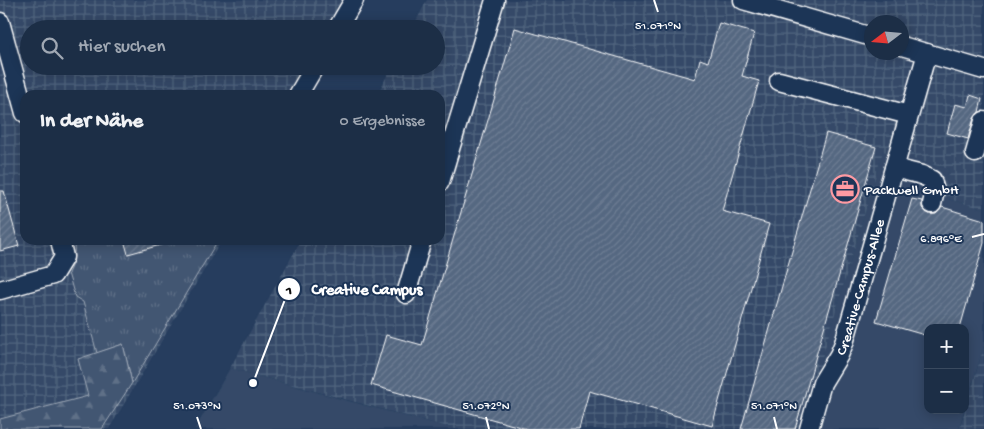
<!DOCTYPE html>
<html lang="de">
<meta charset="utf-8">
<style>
:root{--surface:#1c2e46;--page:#25364d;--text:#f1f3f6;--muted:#a0a8b3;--line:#3a4a5f}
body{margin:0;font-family:"Gochi Hand",sans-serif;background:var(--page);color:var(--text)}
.controls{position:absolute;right:15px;bottom:15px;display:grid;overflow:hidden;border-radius:10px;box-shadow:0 2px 12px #0003}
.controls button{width:45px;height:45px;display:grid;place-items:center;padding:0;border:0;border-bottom:1px solid var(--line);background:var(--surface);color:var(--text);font:25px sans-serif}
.compass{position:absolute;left:864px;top:15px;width:45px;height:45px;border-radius:50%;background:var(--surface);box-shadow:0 2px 12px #0003;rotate:254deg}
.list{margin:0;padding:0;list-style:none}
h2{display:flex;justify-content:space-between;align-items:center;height:65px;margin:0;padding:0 20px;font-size:21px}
h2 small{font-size:16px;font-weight:400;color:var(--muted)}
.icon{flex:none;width:28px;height:28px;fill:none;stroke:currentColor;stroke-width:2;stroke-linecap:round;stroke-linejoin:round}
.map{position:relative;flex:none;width:984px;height:429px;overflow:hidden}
.search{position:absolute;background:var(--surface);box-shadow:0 2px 12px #0003;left:20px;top:20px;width:425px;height:55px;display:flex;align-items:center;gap:12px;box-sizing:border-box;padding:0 18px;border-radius:28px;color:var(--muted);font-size:19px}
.panel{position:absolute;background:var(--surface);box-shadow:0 2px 12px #0003;left:20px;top:90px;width:425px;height:155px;border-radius:15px}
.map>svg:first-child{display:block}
</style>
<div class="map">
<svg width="984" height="429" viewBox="0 0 984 429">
<defs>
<pattern id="industrial-grid" width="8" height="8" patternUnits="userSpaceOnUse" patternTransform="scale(1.25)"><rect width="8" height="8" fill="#344a68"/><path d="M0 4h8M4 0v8" fill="none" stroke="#52657f"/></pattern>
<pattern id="grass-tufts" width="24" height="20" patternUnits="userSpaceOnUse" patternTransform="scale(1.25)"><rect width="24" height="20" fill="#425672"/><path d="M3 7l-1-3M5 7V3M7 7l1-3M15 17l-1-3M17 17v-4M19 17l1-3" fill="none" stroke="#5e6f87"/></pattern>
<pattern id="forest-firs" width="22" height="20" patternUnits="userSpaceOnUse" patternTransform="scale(1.25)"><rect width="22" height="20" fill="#425672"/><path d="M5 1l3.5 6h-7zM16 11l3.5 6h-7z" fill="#5e6f87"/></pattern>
<pattern id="building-hatch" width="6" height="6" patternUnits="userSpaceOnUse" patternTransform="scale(1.25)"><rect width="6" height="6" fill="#556781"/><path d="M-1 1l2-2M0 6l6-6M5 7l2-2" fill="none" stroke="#6e7e94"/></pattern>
</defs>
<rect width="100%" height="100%" fill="#263d5e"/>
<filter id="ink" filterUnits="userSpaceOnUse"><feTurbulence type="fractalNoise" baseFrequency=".02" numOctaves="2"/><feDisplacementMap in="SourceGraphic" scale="10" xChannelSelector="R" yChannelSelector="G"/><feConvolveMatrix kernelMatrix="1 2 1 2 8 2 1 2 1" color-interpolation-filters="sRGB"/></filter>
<g filter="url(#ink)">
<g fill="#344a68">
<path d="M883,150L949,169L941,197L984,209V346L965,407V328H928V410H964L959,429H801Z"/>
<path d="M230,368L341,399L455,429H195Z"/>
</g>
<g fill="url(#industrial-grid)" fill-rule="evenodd">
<path d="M0,0H364L347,29H29V66H325L308,95H25V240H222L109,429H0Z"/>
<path d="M427,0H984V209L941,197L949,169L883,151L801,429H455L230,368L301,240H440V95H377L392,66H436V29H412ZM872,22H902V52H872Z"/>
<path d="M984,346V429H959L965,410Z"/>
</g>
<path fill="url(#grass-tufts)" stroke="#a0aab8" d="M74,240H218L132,383L123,344L97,353L83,302L75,297L68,273C74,262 75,252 74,240Z"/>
<path fill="url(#forest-firs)" stroke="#a0aab8" d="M123,344L132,383L102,429H0V419L88,396L78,359Z"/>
<g fill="url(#building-hatch)" stroke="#fff">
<path d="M719,23L754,33L742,76L759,81L722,211L769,224L712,426L589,391L579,429H527L371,385L386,335L422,345L515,28L695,79L700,59L708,62Z"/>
<path d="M970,95L982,99L979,112L974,118L968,139L947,133L955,104L967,107Z"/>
<path d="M826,133L876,147L795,429H741Z"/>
<path d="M0,191H4L19,246L0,251Z"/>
<path d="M912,199L922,201V208L929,214H936L942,207L984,220V243L960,328H928V336L876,321Z"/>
<path d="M124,240H163L164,244L128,254Z"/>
</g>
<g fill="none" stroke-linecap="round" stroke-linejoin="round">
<g stroke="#fff" stroke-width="21">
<g id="minor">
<path d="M743,0L872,37"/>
<path d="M0,22L25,113"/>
<path d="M337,29L354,0"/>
<path d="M902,46L984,70"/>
<path d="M779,81L909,115"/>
<path d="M298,95L315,66"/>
<path d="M975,153L984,121"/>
<path d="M894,168L922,175L932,180L935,191L932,204"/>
<path d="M440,182L495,0"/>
<path d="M0,290L53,275L64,257L60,240"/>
<path d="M406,294L422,240"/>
<path id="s1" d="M809,429L822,383L839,355L844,343L927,53"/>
</g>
</g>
<use href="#minor" stroke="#1d3557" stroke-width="18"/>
</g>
</g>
<path fill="none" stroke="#fff" stroke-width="2" d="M654,0L658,12M972,237L984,234M197,417L201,429M486,417L489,429M774,417L777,429"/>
<defs>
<g id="office-ring" transform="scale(1.4375)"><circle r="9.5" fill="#1d3557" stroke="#ff9aa2" stroke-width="1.5"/><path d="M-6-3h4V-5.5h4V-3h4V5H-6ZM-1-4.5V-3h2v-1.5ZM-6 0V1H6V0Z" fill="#ff9aa2"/></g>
</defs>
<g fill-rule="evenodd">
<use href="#office-ring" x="845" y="189"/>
</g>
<g text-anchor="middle" stroke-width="4" stroke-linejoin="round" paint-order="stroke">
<g font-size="15" fill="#fff" stroke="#1d3557" text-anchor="start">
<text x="864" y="194">Packwell GmbH</text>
</g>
<g font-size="15" fill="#fff" stroke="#1d3557">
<text dy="5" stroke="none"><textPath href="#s1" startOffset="152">Creative-Campus-Allee</textPath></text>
</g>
</g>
<g font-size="12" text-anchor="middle" fill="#fff" stroke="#1d3557" stroke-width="4" stroke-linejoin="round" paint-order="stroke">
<text x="658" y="29">51.071°N</text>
<text x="941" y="242">6.896°E</text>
<text x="197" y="409">51.073°N</text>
<text x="486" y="409">51.072°N</text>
<text x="774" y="409">51.071°N</text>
</g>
<path fill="none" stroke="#fff" stroke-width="2" d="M253 383L289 289"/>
<g fill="#fff" stroke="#1d3557" stroke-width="2">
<circle cx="253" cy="383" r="5"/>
<circle cx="289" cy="289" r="12"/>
</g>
<g font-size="15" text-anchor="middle" font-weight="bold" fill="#111">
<text x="289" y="294">1</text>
</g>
<g font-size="16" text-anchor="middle" font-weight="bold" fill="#fff" stroke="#1d3557" stroke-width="4" stroke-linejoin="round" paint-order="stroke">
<text x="367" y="294">Creative Campus</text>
</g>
</svg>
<div class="controls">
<button>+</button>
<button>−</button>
</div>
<svg class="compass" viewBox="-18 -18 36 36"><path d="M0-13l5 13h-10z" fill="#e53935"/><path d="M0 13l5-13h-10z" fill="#a0a8b3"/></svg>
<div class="search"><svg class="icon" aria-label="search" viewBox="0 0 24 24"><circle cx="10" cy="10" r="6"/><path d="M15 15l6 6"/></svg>Hier suchen</div>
<section class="panel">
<h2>In der Nähe<small>0 Ergebnisse</small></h2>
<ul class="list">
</ul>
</section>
</div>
